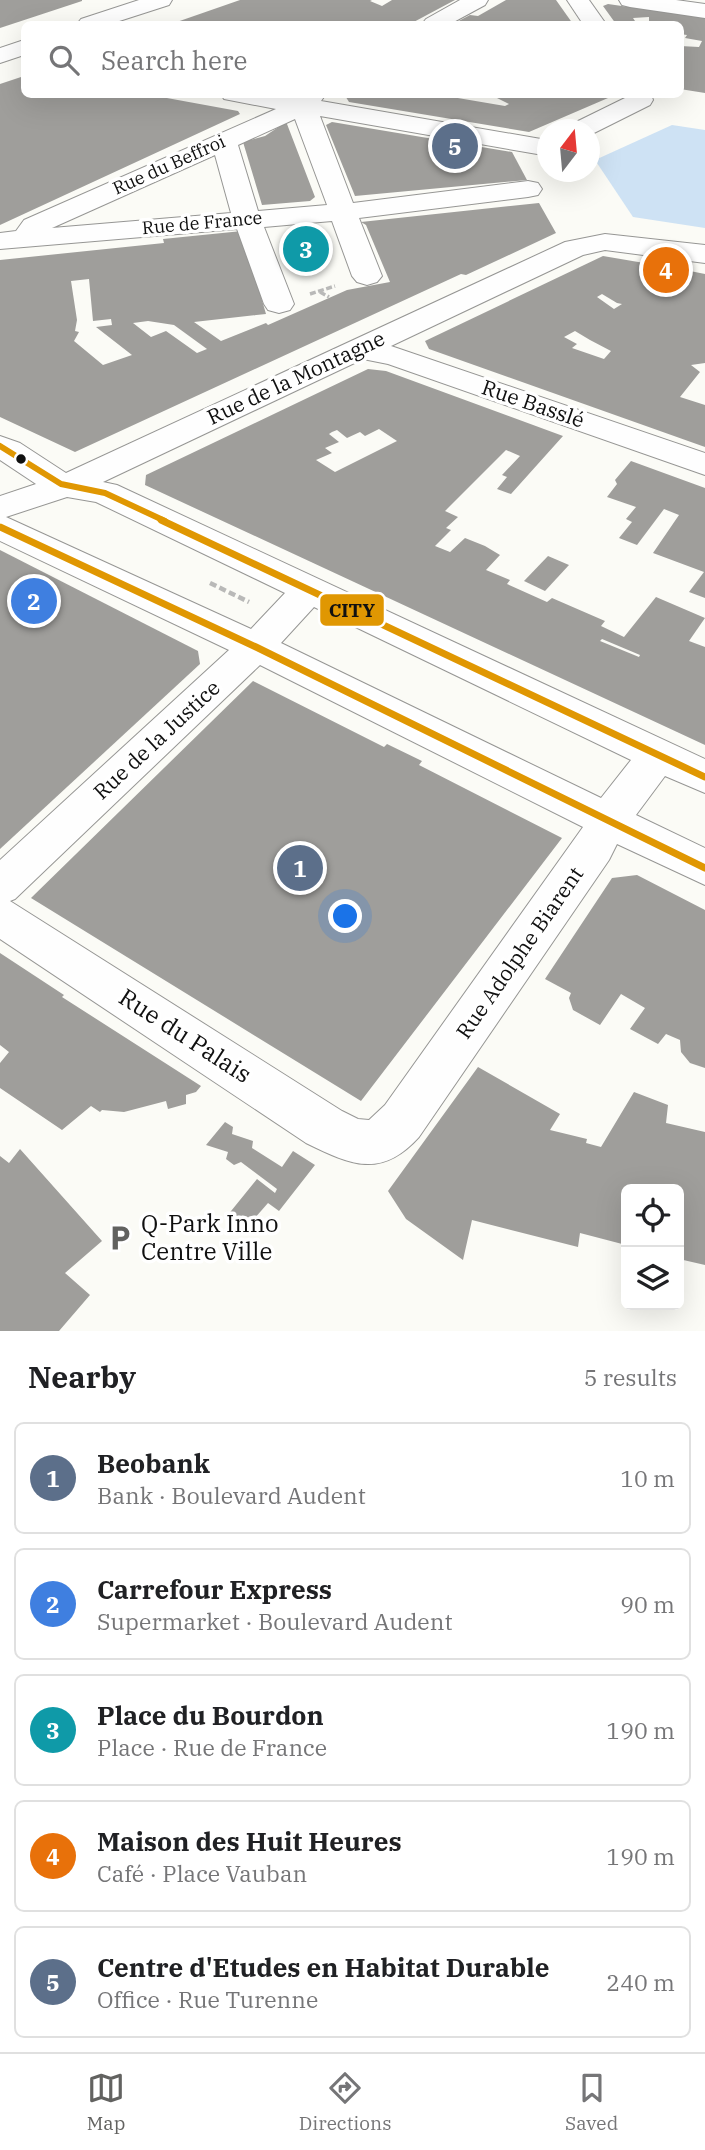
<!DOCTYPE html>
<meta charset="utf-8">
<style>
:root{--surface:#fff;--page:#f6f6f6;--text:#202124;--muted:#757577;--line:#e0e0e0;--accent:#626260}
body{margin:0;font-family:"IBM Plex Serif",serif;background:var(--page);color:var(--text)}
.controls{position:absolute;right:21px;bottom:21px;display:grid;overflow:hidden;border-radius:10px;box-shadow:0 7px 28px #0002}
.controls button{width:63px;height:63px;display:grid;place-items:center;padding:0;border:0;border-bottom:2px solid var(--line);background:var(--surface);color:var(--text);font:35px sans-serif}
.compass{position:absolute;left:537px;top:119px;width:63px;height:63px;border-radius:50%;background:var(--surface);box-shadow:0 7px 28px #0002;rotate:16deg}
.you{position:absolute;left:346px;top:917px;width:24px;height:24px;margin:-18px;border:5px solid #fff;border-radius:50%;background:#1a73e8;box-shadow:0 0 0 10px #1a73e833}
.badge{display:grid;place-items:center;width:46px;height:46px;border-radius:50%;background:var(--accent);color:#fff;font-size:23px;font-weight:700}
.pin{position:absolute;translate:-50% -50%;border:4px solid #fff;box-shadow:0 2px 7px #0006}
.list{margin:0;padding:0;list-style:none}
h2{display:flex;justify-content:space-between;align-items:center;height:91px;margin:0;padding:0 28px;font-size:30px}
h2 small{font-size:23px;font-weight:400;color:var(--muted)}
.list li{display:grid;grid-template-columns:46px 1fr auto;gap:21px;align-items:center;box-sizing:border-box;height:112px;margin:0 14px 14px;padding:0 14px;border:2px solid var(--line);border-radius:10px}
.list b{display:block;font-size:26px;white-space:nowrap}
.list p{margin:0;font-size:23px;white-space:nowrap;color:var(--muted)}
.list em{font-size:23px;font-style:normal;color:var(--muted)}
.icon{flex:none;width:38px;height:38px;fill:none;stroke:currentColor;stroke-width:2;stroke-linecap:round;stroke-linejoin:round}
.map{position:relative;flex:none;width:705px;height:1331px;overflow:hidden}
.search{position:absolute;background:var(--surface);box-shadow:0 7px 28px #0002;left:21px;right:21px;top:21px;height:77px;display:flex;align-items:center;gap:18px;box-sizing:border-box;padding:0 24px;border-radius:10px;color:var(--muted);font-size:26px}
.sheet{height:721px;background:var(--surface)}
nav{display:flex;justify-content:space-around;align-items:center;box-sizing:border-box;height:98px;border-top:2px solid var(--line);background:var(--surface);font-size:19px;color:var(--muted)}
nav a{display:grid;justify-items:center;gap:4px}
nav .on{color:var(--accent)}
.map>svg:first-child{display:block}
</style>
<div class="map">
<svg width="705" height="1331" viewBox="0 0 705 1331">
<rect width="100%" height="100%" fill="#fbfbf6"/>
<path fill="#cee2f4" d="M672,125L705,130V228L633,217L595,160Z"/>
<g fill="#9f9e9b" fill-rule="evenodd">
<path d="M0,0H82V1L0,28Z"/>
<path d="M240,0H372L370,1L382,6L392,0H455L410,24H171Z"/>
<path d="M506,0H556L573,24H453L470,15L478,16Z"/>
<path d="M608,4L705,18V93L680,89V46L699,47L702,41L685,38L687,35L680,34V24L649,22V17L633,18L637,24H616L603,6Z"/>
<path d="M24,76V94H145L238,111L240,114L0,225V84Z"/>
<path d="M344,94H448L446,96L505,106L509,104L489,94L615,95L529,132L349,102Z"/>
<path d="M332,122L512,152L527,180L355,196L326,125Z"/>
<path d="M283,124H287L315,197L310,201L262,205L243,142L265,136Z"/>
<path d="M539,203L556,233L466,275L461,274L75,452L0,417V260L164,243L163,239L242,231L266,314L194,322L221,341L266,323L268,325L347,290L390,282L366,225L361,222ZM89,279L93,321L111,319L112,325L96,327L132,355L103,365L74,341L79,332L75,331L77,320L71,281ZM148,321L174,325L207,349L197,353L166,331L151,337L133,323Z"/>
<path d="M603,256L650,264L652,258L687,263L685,270L705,274V363L691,365L700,372L680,397L705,405V447L429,349L425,341ZM602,294L617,303L622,304L614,309L597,297ZM575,331L590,340L611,351L604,359L572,348L577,344L564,337Z"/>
<path d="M368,369L386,371L563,436L511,494L497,489L507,477L502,475L520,456L506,450L445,511L458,517L446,528L451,530L435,546L450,552L465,538L485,546L500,555L486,570L510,580L507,584L547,602L552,598L605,621L601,626L624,637L656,597L705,618L689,641L705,647V745L145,485L146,475ZM379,429L397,441L335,472L316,460L332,453L325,448L339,442L329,434L332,432L337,430L347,438L360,432L365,436ZM602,639L640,655L639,657L600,641Z"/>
<path d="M631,461L705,488V598L689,592L704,572L653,553L679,515L664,509L637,545L619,538L632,522L626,519L636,507L607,497L617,484L615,480Z"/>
<path d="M0,550L198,651L200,664L0,849Z"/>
<path d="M548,556L569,565L545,591L524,581Z"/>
<path d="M253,681L384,747L387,744L422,761L419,765L562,838L361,1101L31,898Z"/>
<path d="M637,875L705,910V1068L690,1063L681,1052L680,1040L666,1034L658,1044L630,1029L645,1008L621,994L600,1025L573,1010L569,998L571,993L545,979L612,878Z"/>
<path d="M0,953L64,995L62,997L201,1086L196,1092L186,1095V1104L168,1109L166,1101L124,1112L102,1110L100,1112L91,1106L62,1130L0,1088V1063L9,1052L0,1045Z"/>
<path d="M478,1067L560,1114L550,1130L587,1139L586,1143L601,1147L634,1092L668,1105L666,1123L705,1132V1265L679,1259V1189H626V1245L580,1233L578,1247L472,1220L463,1260L406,1219L388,1191Z"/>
<path d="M225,1122L233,1127L232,1134L253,1141L252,1148L282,1167L293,1151L315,1165L279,1211L268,1203L246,1228L227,1216L257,1179L275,1193L277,1189L241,1162L234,1165L226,1159L228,1152L206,1145Z"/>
<path d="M20,1149L102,1241L65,1273L90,1295L59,1331H0V1156L9,1163Z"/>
</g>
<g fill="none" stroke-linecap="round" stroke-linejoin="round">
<g stroke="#969694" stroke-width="2">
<g id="minor">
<path d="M139,0H172L169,5L110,24H77L81,19Z"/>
<path d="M460,0H488L485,5L450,24H422L426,19Z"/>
<path d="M567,0H589L606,24H583Z"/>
<path d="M619,0H676L705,4V18L630,7L622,5Z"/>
<path d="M24,40V55L0,63V48Z"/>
<path d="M221,94H280L297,97L300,94H326L321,101L541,139L548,137V154L543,155L320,116L353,203L528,181L538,183L542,189L538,195L528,197L359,218L382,276L377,282L367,285L357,282L352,276L332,221L264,227L294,304L290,310L279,313L268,310L264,304L237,229L0,249V233L16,231L24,220L276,109L224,99ZM295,119L327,205L258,211L238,145ZM215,155L231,213L52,228Z"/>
<path d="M626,94H651L653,100L650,105L590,135V130H567L570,125L627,97Z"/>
<path d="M605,234L705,245V263L605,250L583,255L391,346L705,453V475L388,364L363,359L103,482L117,485L705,759V793L665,776L636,815L705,848V885L617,844L609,860L419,1137C381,1179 351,1165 306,1143L0,939V860L229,650L0,541V496L36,484L0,460V436L20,443L66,473L565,242ZM67,497L96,502L285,593L251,629L6,517ZM314,607L631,760L601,798L281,643ZM260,665L583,827L385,1105L369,1120L358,1119L342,1111L10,901L15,899Z"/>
</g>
</g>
<g stroke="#b9b9b8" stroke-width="3.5" stroke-dasharray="6 2.5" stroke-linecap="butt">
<path d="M320,292L329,297"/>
<path d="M310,294L335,286"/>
</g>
<path stroke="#b9b9b8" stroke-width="4.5" stroke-dasharray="7 3.5" stroke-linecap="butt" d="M210,583L249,602"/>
<use href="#minor" fill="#fefefe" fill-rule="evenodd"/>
<g stroke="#fff" stroke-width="10">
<path id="bus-1-far1" d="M0,446L61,484L105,493L165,521"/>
</g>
<g stroke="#fff" stroke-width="12">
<g id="bus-1">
<path d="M161,520L705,777"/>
<path d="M0,527L256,647L705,868"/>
</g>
</g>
<use href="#bus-1-far1" stroke="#e09702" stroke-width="6"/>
<use href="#bus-1" stroke="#e09702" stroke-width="7"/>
</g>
<defs>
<g id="parking-bare" transform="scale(2.1)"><path d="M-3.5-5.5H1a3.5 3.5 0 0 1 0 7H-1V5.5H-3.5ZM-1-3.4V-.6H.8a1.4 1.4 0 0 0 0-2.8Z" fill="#626260" stroke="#fff" stroke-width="2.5" paint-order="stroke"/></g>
</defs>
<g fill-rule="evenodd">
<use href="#parking-bare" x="120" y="1238"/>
</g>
<circle fill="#101010" stroke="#fff" stroke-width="2.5" cx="21" cy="459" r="6"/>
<g text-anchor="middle" stroke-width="7" stroke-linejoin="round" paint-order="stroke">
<g font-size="18" fill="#101010" stroke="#fff">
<text transform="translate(169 165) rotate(-24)" y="6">Rue du Beffroi</text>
<text transform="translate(202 223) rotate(-5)" y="6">Rue de France</text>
</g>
<g font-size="21" fill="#101010" stroke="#fff">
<text transform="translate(296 378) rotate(-25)" y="7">Rue de la Montagne</text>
<text transform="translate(533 404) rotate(19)" y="7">Rue Basslé</text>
<text transform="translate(157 740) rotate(-43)" y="7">Rue de la Justice</text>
<text transform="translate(520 953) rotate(-55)" y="7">Rue Adolphe Biarent</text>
</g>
<g font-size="24" fill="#101010" stroke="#fff">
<text transform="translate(185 1036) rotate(33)" y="8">Rue du Palais</text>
</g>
<g font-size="24" fill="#101010" stroke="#fff" text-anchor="start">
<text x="141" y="1232">Q-Park Inno<tspan x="141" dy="28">Centre Ville</tspan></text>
</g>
</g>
<rect stroke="#fff" stroke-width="2.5" x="319" y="593" width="66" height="34" rx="7" fill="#e09702"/>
<g font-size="19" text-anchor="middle" font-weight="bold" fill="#111">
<text x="352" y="617">CITY</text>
</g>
</svg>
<div class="controls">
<button><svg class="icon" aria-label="locate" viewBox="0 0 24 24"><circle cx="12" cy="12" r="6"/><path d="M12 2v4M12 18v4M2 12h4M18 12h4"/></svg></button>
<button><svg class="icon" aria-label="layers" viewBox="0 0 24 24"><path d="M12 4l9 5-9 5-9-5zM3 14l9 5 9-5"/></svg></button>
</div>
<svg class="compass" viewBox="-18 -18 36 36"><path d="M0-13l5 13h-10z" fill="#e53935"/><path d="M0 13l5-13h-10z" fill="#757577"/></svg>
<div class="you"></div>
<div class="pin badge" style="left:300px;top:868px;background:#5c6f8a">1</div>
<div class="pin badge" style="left:34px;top:601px;background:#3f7fe0">2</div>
<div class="pin badge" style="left:306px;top:249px;background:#0f9aa8">3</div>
<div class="pin badge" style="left:666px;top:270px;background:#e8710a">4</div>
<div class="pin badge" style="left:455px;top:146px;background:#5c6f8a">5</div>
<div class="search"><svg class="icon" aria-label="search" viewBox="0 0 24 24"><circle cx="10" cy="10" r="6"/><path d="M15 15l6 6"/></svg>Search here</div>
</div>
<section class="sheet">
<h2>Nearby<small>5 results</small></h2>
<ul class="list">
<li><span class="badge" style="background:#5c6f8a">1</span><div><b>Beobank</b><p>Bank · Boulevard Audent</p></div><em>10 m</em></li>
<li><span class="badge" style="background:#3f7fe0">2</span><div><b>Carrefour Express</b><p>Supermarket · Boulevard Audent</p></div><em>90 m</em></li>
<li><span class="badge" style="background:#0f9aa8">3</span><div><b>Place du Bourdon</b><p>Place · Rue de France</p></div><em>190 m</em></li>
<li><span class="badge" style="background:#e8710a">4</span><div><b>Maison des Huit Heures</b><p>Café · Place Vauban</p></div><em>190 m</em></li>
<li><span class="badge" style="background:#5c6f8a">5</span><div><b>Centre d'Etudes en Habitat Durable</b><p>Office · Rue Turenne</p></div><em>240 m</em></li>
</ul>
</section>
<nav>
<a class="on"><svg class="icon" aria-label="map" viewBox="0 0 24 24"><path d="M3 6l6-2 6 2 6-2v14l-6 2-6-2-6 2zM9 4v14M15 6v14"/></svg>Map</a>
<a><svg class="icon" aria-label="directions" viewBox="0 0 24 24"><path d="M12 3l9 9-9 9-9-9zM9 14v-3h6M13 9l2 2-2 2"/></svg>Directions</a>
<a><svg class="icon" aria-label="saved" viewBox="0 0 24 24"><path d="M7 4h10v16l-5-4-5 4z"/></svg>Saved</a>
</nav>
